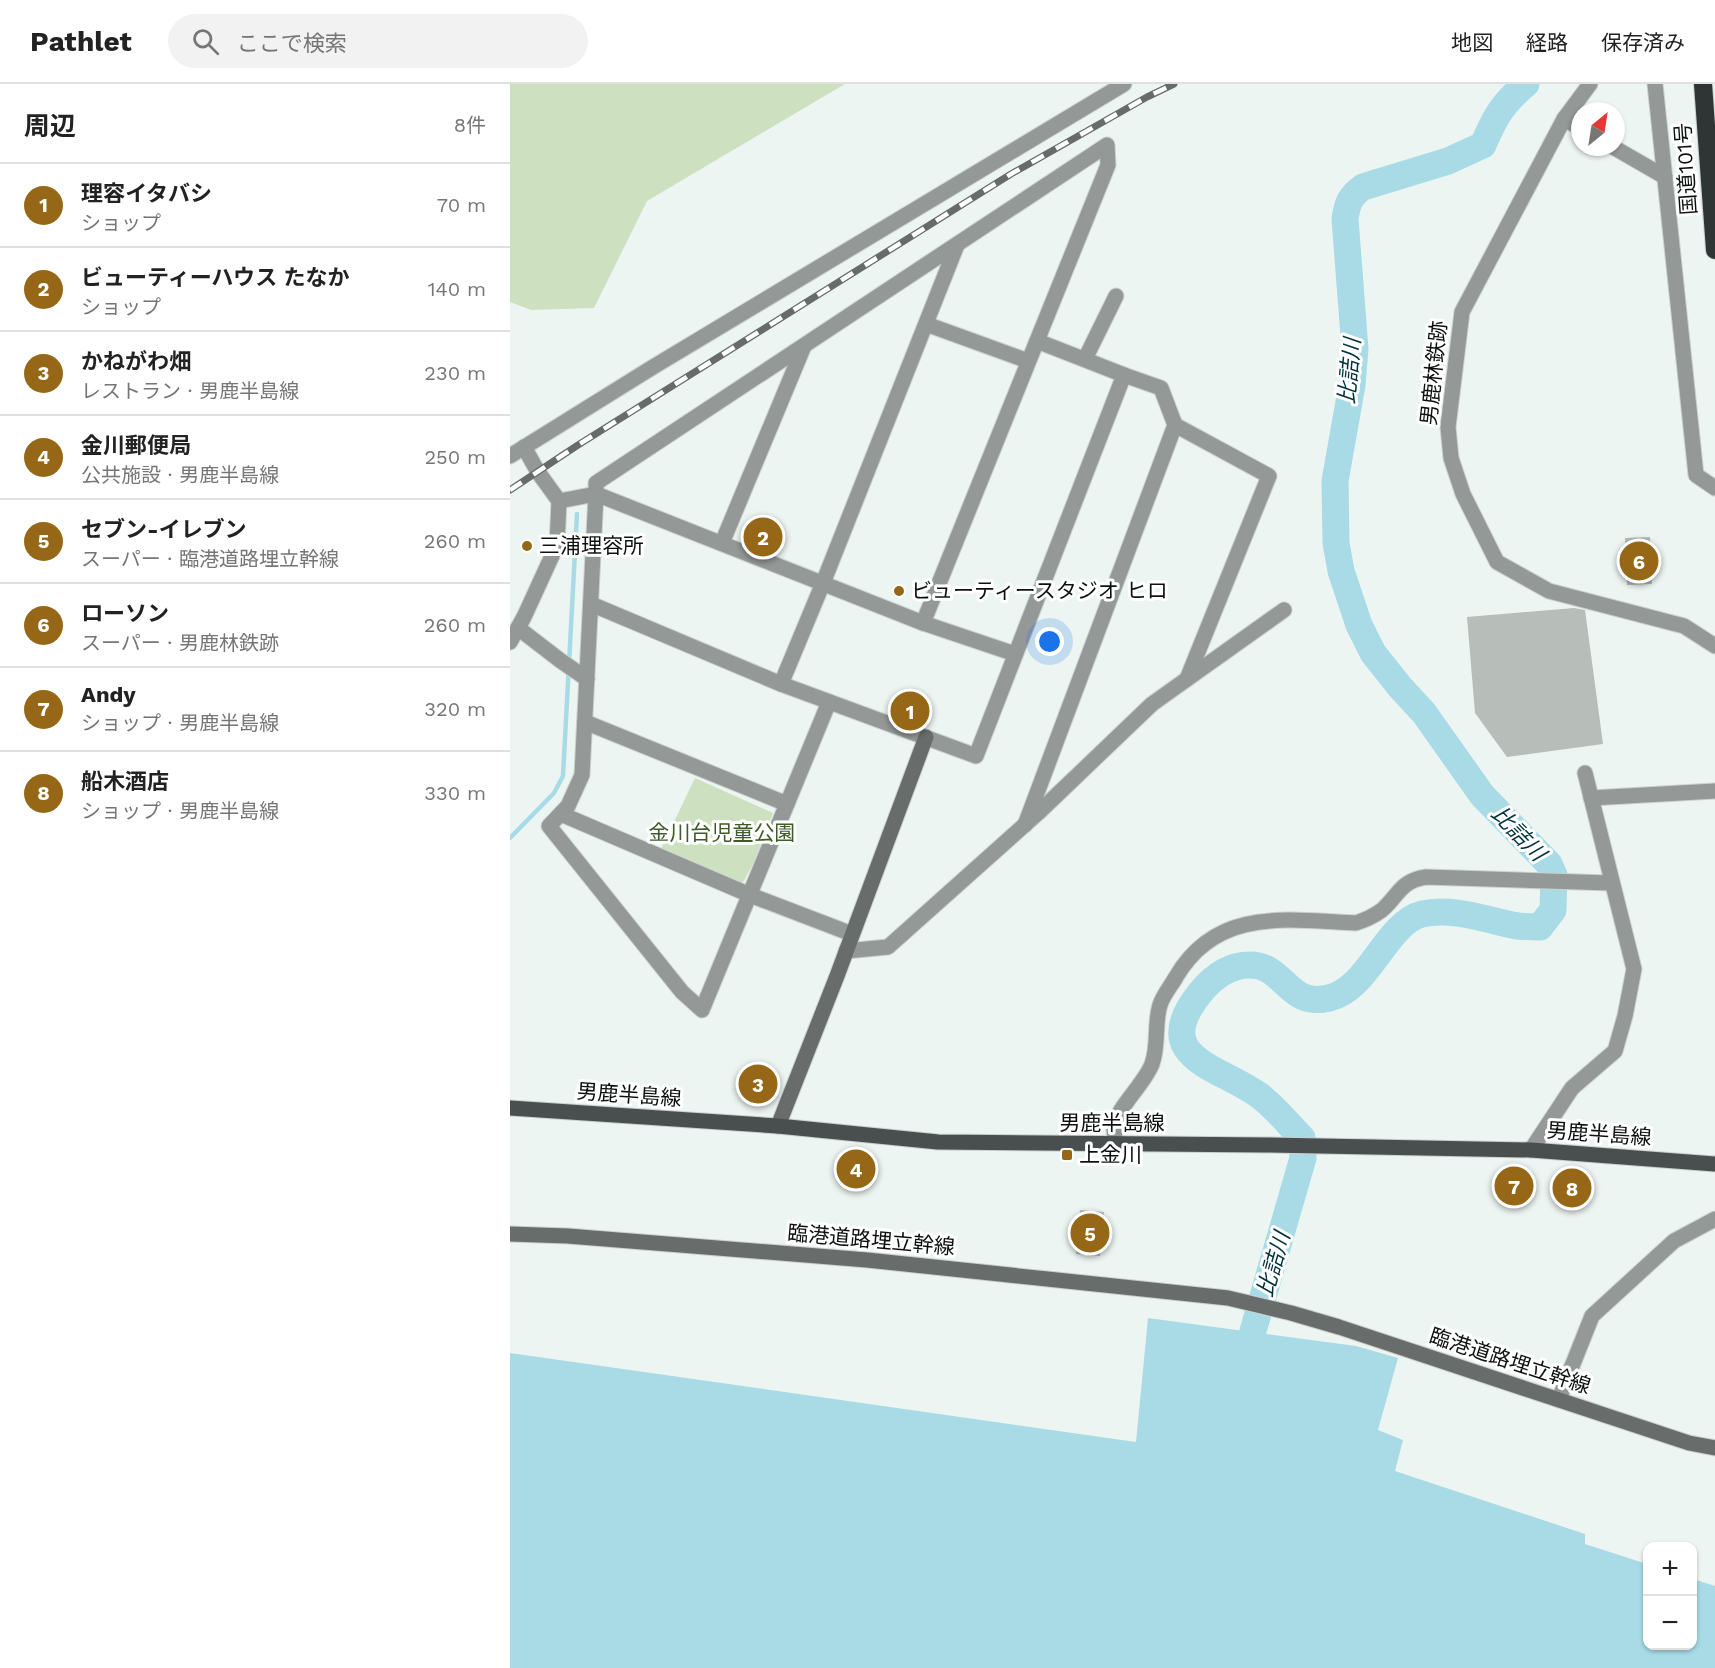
<!DOCTYPE html>
<html lang="ja">
<meta charset="utf-8">
<style>
:root{--surface:#fff;--page:#f2f2f2;--text:#222;--muted:#767676;--line:#e0e0e0;--accent:#976718}
body{margin:0;font-family:"Work Sans","Noto Sans JP",sans-serif;background:var(--page);color:var(--text)}
.controls{position:absolute;right:18px;bottom:18px;display:grid;overflow:hidden;border-radius:12px;box-shadow:0 2px 4px #0004}
.controls button{width:54px;height:54px;display:grid;place-items:center;padding:0;border:0;border-bottom:2px solid var(--line);background:var(--surface);color:var(--text);font:30px sans-serif}
.compass{position:absolute;left:1061px;top:18px;width:54px;height:54px;border-radius:50%;background:var(--surface);box-shadow:0 2px 4px #0004;rotate:30deg}
.you{position:absolute;left:540px;top:558px;width:21px;height:21px;margin:-15px;border:4px solid #fff;border-radius:50%;background:#1a73e8;box-shadow:0 0 0 9px #1a73e833}
.badge{display:grid;place-items:center;width:39px;height:39px;border-radius:50%;background:var(--accent);color:#fff;font-size:20px;font-weight:700}
.pin{position:absolute;translate:-50% -50%;border:3px solid #fff;box-shadow:0 2px 6px #0006}
.list{margin:0;padding:0;list-style:none}
h2{display:flex;justify-content:space-between;align-items:center;height:78px;margin:0;padding:0 24px;font-size:26px}
h2 small{font-size:20px;font-weight:400;color:var(--muted)}
.list li{display:grid;grid-template-columns:39px 1fr auto;gap:18px;align-items:center;box-sizing:border-box;height:84px;padding:0 24px;border-top:2px solid var(--line)}
.list b{display:block;font-size:22px;white-space:nowrap}
.list p{margin:0;font-size:20px;white-space:nowrap;color:var(--muted)}
.list em{font-size:20px;font-style:normal;color:var(--muted)}
.icon{flex:none;width:33px;height:33px;fill:none;stroke:currentColor;stroke-width:2;stroke-linecap:round;stroke-linejoin:round}
.map{position:relative;flex:none;width:1205px;height:1584px;overflow:hidden}
header{display:flex;align-items:center;gap:36px;box-sizing:border-box;height:84px;padding:0 30px;background:var(--surface);border-bottom:2px solid var(--line)}
header strong{font-size:28px}
nav{display:flex;gap:33px;margin-inline-start:auto;font-size:21px}
.search{width:420px;height:54px;background:var(--page);display:flex;align-items:center;gap:15px;box-sizing:border-box;padding:0 21px;border-radius:33px;color:var(--muted);font-size:22px}
main{display:flex}
aside{flex:1;background:var(--surface)}
.map>svg:first-child{display:block}
</style>
<header>
<strong>Pathlet</strong>
<div class="search"><svg class="icon" aria-label="search" viewBox="0 0 24 24"><circle cx="10" cy="10" r="6"/><path d="M15 15l6 6"/></svg>ここで検索</div>
<nav><a>地図</a><a>経路</a><a>保存済み</a></nav>
</header>
<main>
<aside>
<h2>周辺<small>8件</small></h2>
<ul class="list">
<li><span class="badge">1</span><div><b>理容イタバシ</b><p>ショップ</p></div><em>70 m</em></li>
<li><span class="badge">2</span><div><b>ビューティーハウス たなか</b><p>ショップ</p></div><em>140 m</em></li>
<li><span class="badge">3</span><div><b>かねがわ畑</b><p>レストラン · 男鹿半島線</p></div><em>230 m</em></li>
<li><span class="badge">4</span><div><b>金川郵便局</b><p>公共施設 · 男鹿半島線</p></div><em>250 m</em></li>
<li><span class="badge">5</span><div><b>セブン-イレブン</b><p>スーパー · 臨港道路埋立幹線</p></div><em>260 m</em></li>
<li><span class="badge">6</span><div><b>ローソン</b><p>スーパー · 男鹿林鉄跡</p></div><em>260 m</em></li>
<li><span class="badge">7</span><div><b>Andy</b><p>ショップ · 男鹿半島線</p></div><em>320 m</em></li>
<li><span class="badge">8</span><div><b>船木酒店</b><p>ショップ · 男鹿半島線</p></div><em>330 m</em></li>
</ul>
</aside>
<div class="map">
<svg width="1205" height="1584" viewBox="0 0 1205 1584">
<rect width="100%" height="100%" fill="#edf5f2"/>
<g fill="#cde1c0">
<path d="M0,0H335L137,117L84,224L21,226L0,218Z"/>
<path d="M185,694L263,729L243,780L232,800L151,765Z"/>
</g>
<path fill="#a8dbe6" d="M638,1234L846,1262L888,1274L868,1346L893,1356L885,1387L1075,1450V1460L1137,1480L1138,1562H1182L1183,1495L1205,1502V1584H0V1269L626,1358Z"/>
<g fill="none" stroke-linecap="round" stroke-linejoin="round">
<path stroke="#a8dbe6" stroke-width="4.5" d="M0,754L44,709L53,692L67,430"/>
<path stroke="#a8dbe6" stroke-width="27" d="M743,1247L793,1074L792,1054C779,1041 765,1023 750,1012C709,982 638,974 690,909C702,894 719,881 740,881C775,881 777,924 819,914C859,905 876,839 912,830C941,823 974,835 1002,841C1011,843 1021,843 1030,843L1043,826L1044,791L1039,780L972,711L914,629L890,603L863,569L849,541L831,487L826,459L825,397L842,301L845,265L835,135C837,120 840,112 853,103L938,77L973,61C985,33 992,20 1016,0"/>
</g>
<g fill="#b7bdb8">
<path d="M1140,453L1142,500L1117,501L1115,454Z"/>
<path d="M1064,524L1075,526L1093,660L997,673L965,629L957,533Z"/>
<path d="M570,1126L594,1128L590,1172L566,1170Z"/>
</g>
<g fill="none" stroke-linecap="round" stroke-linejoin="round">
<g stroke="#c9d0ce" stroke-width="17">
<g id="street">
<path d="M1080,0L1054,35L952,228L938,343L941,374L953,410L987,478L1039,507L1174,542L1205,562"/>
<path d="M1145,0L1186,391L1205,404"/>
<path d="M1054,35L1070,44"/>
<path d="M1103,63L1155,93"/>
<path d="M447,161L313,499L271,600L466,672L614,291L527,257"/>
<path d="M416,240L518,277"/>
<path d="M575,275L606,212"/>
<path d="M614,291L651,304L665,341"/>
<path d="M0,372L143,283L614,0"/>
<path d="M49,417L86,410L413,539L598,81L597,61L86,399V410L72,691L58,722L39,742L172,908L192,926L319,618"/>
<path d="M212,459L294,262"/>
<path d="M81,520L271,600"/>
<path d="M413,539L505,570"/>
<path d="M8,544L51,577L77,595"/>
<path d="M0,558L14,533L47,461L49,417L28,388L14,363"/>
<path d="M75,638L277,720"/>
<path d="M1081,714L1205,707"/>
<path d="M51,730L240,811L342,850"/>
<path d="M515,741L665,341L759,392L677,595"/>
<path d="M336,867L378,863L528,729L642,620L774,526"/>
<path d="M606,1060C605,1054 604,1048 604,1042C607,1024 635,999 642,980C649,961 644,940 650,921C653,911 661,902 666,893C707,823 777,836 846,839C855,836 864,832 872,826C889,811 890,797 916,793L1101,799"/>
<path d="M1021,1066L1062,1004L1105,967L1115,932L1124,885L1075,689"/>
<path d="M1049,1315L1082,1232L1164,1157L1205,1135"/>
</g>
</g>
<g stroke="#c9d0ce" stroke-width="17">
<g id="secondary">
<path d="M268,1042L327,892L416,653"/>
<path d="M0,1150L58,1152L357,1176L718,1214L781,1229L829,1243L1179,1359L1205,1364"/>
</g>
</g>
<g stroke="#c9d0ce" stroke-width="17">
<path id="primary" d="M0,1024L268,1042L428,1058L757,1061L1021,1066L1205,1080"/>
</g>
<g stroke="#c9d0ce" stroke-width="20">
<path id="highway" d="M1193,0L1205,166"/>
</g>
<use href="#street" stroke="#949897" stroke-width="15"/>
<use href="#secondary" stroke="#686d6c" stroke-width="15"/>
<use href="#primary" stroke="#494e4e" stroke-width="15"/>
<use href="#highway" stroke="#2f3535" stroke-width="18"/>
<g stroke="#676b6a" stroke-width="7">
<path id="rail" d="M0,406L68,361L501,90L637,13L664,0"/>
</g>
<use href="#rail" stroke="#fff" stroke-width="4.5" stroke-dasharray="14" stroke-linecap="butt"/>
</g>
<g fill="#976718" stroke="#fff" stroke-width="2">
<circle cx="17" cy="462" r="6"/>
<circle cx="389" cy="507" r="6"/>
<rect x="551" y="1065" width="12" height="12" rx="3"/>
</g>
<g text-anchor="middle" stroke-width="6" stroke-linejoin="round" paint-order="stroke">
<g font-size="21" fill="#0e1010" stroke="#fff">
<text transform="translate(1176 85) rotate(-94)" y="7">国道101号</text>
<text transform="translate(924 289) rotate(-84)" y="7">男鹿林鉄跡</text>
<text transform="translate(119 1011) rotate(4)" y="7">男鹿半島線</text>
<text x="602" y="1046">男鹿半島線</text>
<text transform="translate(1089 1050) rotate(4)" y="7">男鹿半島線</text>
<text transform="translate(361 1156) rotate(5)" y="7">臨港道路埋立幹線</text>
<text transform="translate(1000 1277) rotate(18)" y="7">臨港道路埋立幹線</text>
</g>
<g font-size="21" fill="#0e1010" stroke="#fff" text-anchor="start">
<text x="29" y="469">三浦理容所</text>
<text x="401" y="514">ビューティースタジオ ヒロ</text>
<text x="569" y="1078">上金川</text>
</g>
<g font-size="21" fill="#3e5b28" stroke="#fff">
<text x="212" y="756">金川台児童公園</text>
</g>
<g font-size="22" font-style="italic" fill="#00323a" stroke="#fff">
<text transform="translate(839 287) rotate(-85)" y="8">比詰川</text>
<text transform="translate(1009 749) rotate(46)" y="8">比詰川</text>
<text transform="translate(763 1180) rotate(-74)" y="8">比詰川</text>
</g>
</g>
</svg>
<div class="controls">
<button>+</button>
<button>−</button>
</div>
<svg class="compass" viewBox="-18 -18 36 36"><path d="M0-13l5 13h-10z" fill="#e53935"/><path d="M0 13l5-13h-10z" fill="#767676"/></svg>
<div class="you"></div>
<div class="pin badge" style="left:400px;top:627px">1</div>
<div class="pin badge" style="left:253px;top:453px">2</div>
<div class="pin badge" style="left:248px;top:1000px">3</div>
<div class="pin badge" style="left:346px;top:1085px">4</div>
<div class="pin badge" style="left:580px;top:1149px">5</div>
<div class="pin badge" style="left:1129px;top:477px">6</div>
<div class="pin badge" style="left:1004px;top:1102px">7</div>
<div class="pin badge" style="left:1062px;top:1104px">8</div>
</div>
</main>
